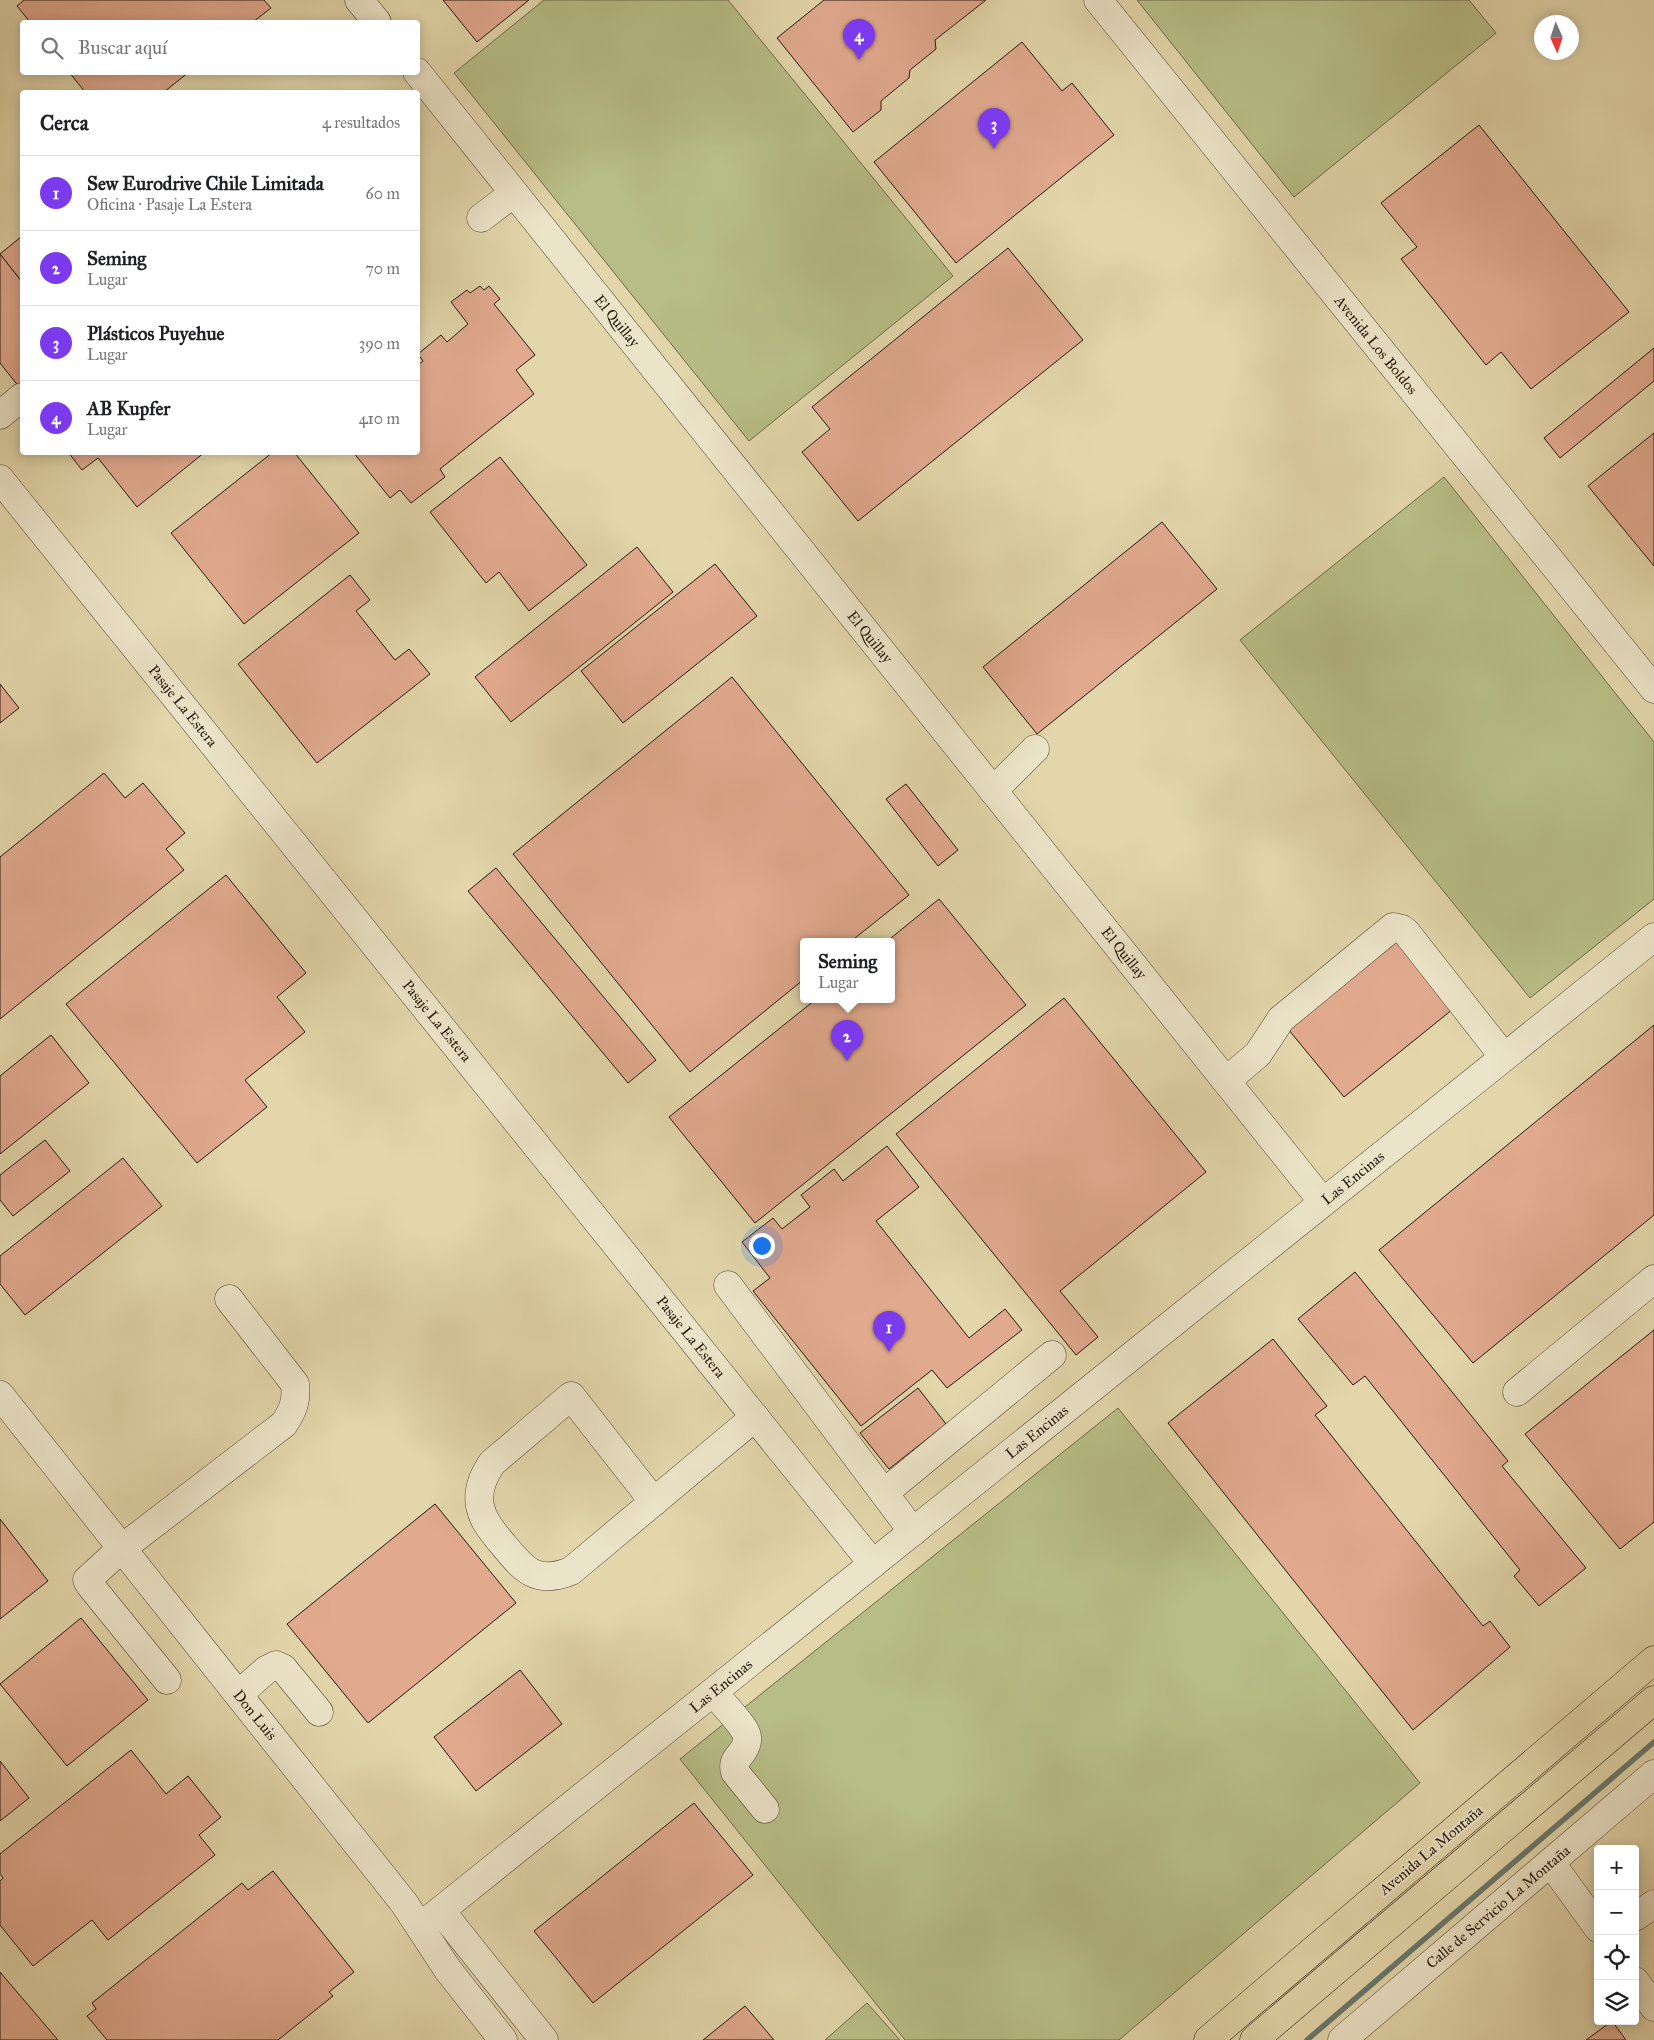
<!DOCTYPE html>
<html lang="es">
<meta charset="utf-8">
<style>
:root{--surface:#fff;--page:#f6f6f6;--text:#202124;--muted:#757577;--line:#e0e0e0;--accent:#7c3aed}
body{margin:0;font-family:"IM FELL Great Primer",serif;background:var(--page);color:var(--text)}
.controls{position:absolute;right:15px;bottom:15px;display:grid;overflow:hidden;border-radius:5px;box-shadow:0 2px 12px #0003}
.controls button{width:45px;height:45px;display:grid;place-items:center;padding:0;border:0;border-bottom:1px solid var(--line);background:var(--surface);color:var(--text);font:25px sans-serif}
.compass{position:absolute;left:1534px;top:15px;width:45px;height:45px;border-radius:50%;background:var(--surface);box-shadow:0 2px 12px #0003;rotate:177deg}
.you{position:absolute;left:761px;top:1245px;width:18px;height:18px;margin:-12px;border:4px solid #fff;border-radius:50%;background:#1a73e8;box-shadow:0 0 0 8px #1a73e833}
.badge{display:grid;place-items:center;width:32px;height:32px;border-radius:50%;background:var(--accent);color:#fff;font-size:16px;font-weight:700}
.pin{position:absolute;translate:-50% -41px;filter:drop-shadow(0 1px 2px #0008)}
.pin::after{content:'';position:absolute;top:26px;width:18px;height:15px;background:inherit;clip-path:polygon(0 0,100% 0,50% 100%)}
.popup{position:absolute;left:800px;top:938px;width:95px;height:65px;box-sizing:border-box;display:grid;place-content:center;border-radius:5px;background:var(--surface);filter:drop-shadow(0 1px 4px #0005);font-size:16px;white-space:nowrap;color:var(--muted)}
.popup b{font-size:19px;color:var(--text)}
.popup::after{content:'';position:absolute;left:50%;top:100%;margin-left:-10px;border:10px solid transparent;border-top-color:var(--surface)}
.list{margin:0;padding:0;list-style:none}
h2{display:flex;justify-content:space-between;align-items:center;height:65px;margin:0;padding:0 20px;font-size:21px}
h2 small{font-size:16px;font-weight:400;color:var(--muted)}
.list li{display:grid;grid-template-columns:32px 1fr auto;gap:15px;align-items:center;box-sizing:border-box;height:75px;padding:0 20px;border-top:1px solid var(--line)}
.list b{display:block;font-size:19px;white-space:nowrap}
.list p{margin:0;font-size:16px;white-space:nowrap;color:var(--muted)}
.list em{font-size:16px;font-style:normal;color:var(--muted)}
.icon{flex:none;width:28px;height:28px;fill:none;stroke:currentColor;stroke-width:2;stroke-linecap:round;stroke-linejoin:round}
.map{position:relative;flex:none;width:1654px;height:2040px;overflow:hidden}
.search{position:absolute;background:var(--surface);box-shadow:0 2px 12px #0003;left:20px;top:20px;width:400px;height:55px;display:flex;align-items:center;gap:12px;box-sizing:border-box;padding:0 18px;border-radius:5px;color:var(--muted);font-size:19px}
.panel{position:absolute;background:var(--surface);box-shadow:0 2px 12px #0003;left:20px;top:90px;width:400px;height:365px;border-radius:5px}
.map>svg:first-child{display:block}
</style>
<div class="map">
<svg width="1654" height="2040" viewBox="0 0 1654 2040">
<rect width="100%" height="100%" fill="#e2d6aa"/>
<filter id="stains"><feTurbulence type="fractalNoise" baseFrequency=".004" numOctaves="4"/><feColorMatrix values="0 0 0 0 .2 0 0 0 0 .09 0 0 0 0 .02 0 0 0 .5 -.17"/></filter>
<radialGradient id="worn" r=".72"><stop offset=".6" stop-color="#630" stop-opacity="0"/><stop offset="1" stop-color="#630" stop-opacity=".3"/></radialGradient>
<g fill="#b7bd86" stroke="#6e6a4a">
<path d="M544,0H728L953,276L749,441L454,73Z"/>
<path d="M1137,0H1469L1496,33L1294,197Z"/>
<path d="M1444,477L1654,742V899L1530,998L1240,640Z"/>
<path d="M1118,1408L1420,1783L1119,2040H905L680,1759Z"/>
<path d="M867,2003L900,2040H825Z"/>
</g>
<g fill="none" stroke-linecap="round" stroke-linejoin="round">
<path stroke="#69796d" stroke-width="5.5" d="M1307,2040L1654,1742"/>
</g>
<g fill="#e1aa8f" stroke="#26180d">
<path d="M24,0H264L271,8L253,22H30L17,6Z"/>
<path d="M443,0H529L477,42Z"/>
<path d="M824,0H986L935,40L936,49L910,70L909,78L881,101V110L853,132L777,38Z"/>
<path d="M1022,42L1062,91L1072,83L1114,135L956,263L874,162Z"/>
<path d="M69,72H189L164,92H85Z"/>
<path d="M1479,125L1629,312L1531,389L1501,352L1486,365L1401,259L1417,247L1381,203Z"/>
<path d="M22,236V282L0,254Z"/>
<path d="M1008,248L1083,340L858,521L802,452L830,429L812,407Z"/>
<path d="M0,254L22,282V386L20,388L0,363Z"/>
<path d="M480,286L484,290L489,286L500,299L494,304L535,355L516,370L534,394L440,469L445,477L411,503L400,490L390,498L353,452H418V365L423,361L418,354L441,335L447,342L468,324L451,302L467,290L470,293Z"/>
<path d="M1654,348V381L1560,458L1544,438Z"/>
<path d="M1654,433V566L1588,486Z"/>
<path d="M68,452H205L137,507L98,458L82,470Z"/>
<path d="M273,452H294L359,533L244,624L171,533Z"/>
<path d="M500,457L587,565L529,611L499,572L486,583L430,512Z"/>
<path d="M1162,522L1217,589L1037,734L983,667Z"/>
<path d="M637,547L673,592L511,722L475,677Z"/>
<path d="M715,564L757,616L623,723L581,671Z"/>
<path d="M350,575L370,600L356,611L395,660L409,649L430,674L317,763L238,664Z"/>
<path d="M732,677L909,895L850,942H803V980L690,1072L513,854Z"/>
<path d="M0,684L19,708L0,723Z"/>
<path d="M104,773L125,798L143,783L185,833L166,849L184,870L0,1019V857Z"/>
<path d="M906,784L958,850L938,866L886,799Z"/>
<path d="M496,868L656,1060L628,1083L468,891Z"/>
<path d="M226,875L306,973L277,997L305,1032L245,1080L267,1107L197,1163L66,1004Z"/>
<path d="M939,899L1026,1005L755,1223L669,1117L815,1000H891V942H886Z"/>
<path d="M1398,941L1453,1009L1344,1097L1288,1029Z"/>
<path d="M1064,998L1206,1172L1060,1291L1098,1337L1076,1355L896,1134Z"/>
<path d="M1654,1025V1215L1473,1363L1379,1250Z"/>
<path d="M51,1035L89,1083L0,1154V1076Z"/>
<path d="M45,1140L70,1171L13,1216L0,1200V1175Z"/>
<path d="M887,1146L919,1187L876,1221L969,1338L1005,1309L1022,1330L947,1388L932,1370L861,1426L753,1291L770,1278L742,1242L773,1218L782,1229L810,1207L801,1195L834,1169L843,1181Z"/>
<path d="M123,1158L162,1206L25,1315L0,1284V1256Z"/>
<path d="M1355,1272L1508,1461L1502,1466L1586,1568L1539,1606L1514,1576L1520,1570L1365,1376L1353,1385L1298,1319Z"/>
<path d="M1654,1330V1522L1620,1549L1525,1434Z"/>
<path d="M1273,1339L1327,1406L1315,1415L1483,1626L1490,1621L1510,1647L1413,1730L1168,1423Z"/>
<path d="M918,1388L946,1424L889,1469L860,1433Z"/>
<path d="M435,1504L516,1603L368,1723L287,1624Z"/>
<path d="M0,1519L48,1581L0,1619Z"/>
<path d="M81,1618L148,1700L67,1766L0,1684Z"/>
<path d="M520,1670L562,1724L476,1791L434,1737Z"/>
<path d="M131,1750L166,1794L188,1776L221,1817L199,1835L215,1855L108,1940L92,1920L33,1966L0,1925V1881L3,1878L0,1874V1854Z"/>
<path d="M0,1761L29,1798L0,1821Z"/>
<path d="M694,1803L753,1875L593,2003L534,1931Z"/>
<path d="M273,1871L354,1972L329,1992L333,1996L278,2040H107L87,2016L96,2009L92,2003L242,1883L248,1890Z"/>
<path d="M0,1972L58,2040H0Z"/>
<path d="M745,2006L774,2040H703Z"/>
<path d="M1612,2021L1626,2040H1586Z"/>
</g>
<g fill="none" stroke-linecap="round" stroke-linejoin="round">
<g stroke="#554834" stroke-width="29">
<g id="minor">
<path d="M359,0L377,22"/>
<path d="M1098,0L1654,689"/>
<path d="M417,72L1323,1202"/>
<path d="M481,218L514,193"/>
<path d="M0,415L22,397"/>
<path d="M0,479L873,1564"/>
<path d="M993,791L1035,749"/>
<path d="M1226,1081L1258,1054L1281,1019L1393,927L1402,929L1406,932L1504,1057"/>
<path d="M728,1285L913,1532"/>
<path d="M1517,1392L1654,1279"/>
<path d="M0,1395L404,1903L448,1970L503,2040"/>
<path d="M884,1493L1052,1355"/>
<path d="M654,1502L571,1396L492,1463C483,1476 477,1490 480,1506C483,1521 492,1531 501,1542C522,1567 534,1586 571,1571L755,1417"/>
<path d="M167,1680L90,1585L87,1580L121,1549L284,1424C293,1410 297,1401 295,1384L229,1299"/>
<path d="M713,1692C721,1702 741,1722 746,1733C749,1739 746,1746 743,1751C737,1759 732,1762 735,1772L765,1809"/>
<path d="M239,1694L266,1670L276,1665L283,1668L319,1712"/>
<path d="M1551,1863L1598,1928"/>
<path d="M441,1911L544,2040"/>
<path d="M1635,1917L1654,1904"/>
<path d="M420,1927L1654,937"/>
<path d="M1635,1981L1654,2007"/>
<path d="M1342,2040L1654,1774"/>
</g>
</g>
<g stroke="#26180d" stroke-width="29">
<g id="major">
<path d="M1208,2040L1654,1660"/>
<path d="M1254,2040L1654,1700"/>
</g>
</g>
<use href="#minor" stroke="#ece4c8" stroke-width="28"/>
<use href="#major" stroke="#e2d6aa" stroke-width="28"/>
</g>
<g text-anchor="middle" stroke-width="4" stroke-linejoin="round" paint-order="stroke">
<g font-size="15" fill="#26180d" stroke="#ece4c8">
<text transform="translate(617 321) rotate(51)" y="5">El Quillay</text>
<text transform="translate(1376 345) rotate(51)" y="5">Avenida Los Boldos</text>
<text transform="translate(870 637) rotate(51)" y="5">El Quillay</text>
<text transform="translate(183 706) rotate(51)" y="5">Pasaje La Estera</text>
<text transform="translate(1124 953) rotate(51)" y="5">El Quillay</text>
<text transform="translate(437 1021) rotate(51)" y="5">Pasaje La Estera</text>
<text transform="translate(1353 1178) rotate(-39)" y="5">Las Encinas</text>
<text transform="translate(691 1337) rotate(51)" y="5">Pasaje La Estera</text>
<text transform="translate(1037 1432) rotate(-39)" y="5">Las Encinas</text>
<text transform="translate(721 1686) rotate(-39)" y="5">Las Encinas</text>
<text transform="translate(255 1715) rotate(51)" y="5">Don Luis</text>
<text transform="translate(1431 1850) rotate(-40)" y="5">Avenida La Montaña</text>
<text transform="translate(1498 1907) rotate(-40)" y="5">Calle de Servicio La Montaña</text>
</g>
</g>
<rect width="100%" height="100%" filter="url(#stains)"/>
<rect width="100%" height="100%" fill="url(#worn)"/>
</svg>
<div class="controls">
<button>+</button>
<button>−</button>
<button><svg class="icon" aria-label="locate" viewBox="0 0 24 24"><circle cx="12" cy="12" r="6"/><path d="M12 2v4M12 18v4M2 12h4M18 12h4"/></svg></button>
<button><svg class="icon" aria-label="layers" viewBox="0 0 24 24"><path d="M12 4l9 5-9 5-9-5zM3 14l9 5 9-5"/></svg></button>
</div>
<svg class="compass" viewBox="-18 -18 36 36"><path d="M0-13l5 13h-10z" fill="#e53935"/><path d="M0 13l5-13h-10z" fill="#757577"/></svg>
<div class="you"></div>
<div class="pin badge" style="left:889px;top:1352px">1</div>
<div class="pin badge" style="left:847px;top:1061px">2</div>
<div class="popup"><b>Seming</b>Lugar</div>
<div class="pin badge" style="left:994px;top:149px">3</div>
<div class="pin badge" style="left:859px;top:60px">4</div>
<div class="search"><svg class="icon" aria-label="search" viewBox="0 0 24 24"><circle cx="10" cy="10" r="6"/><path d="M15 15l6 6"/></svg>Buscar aquí</div>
<section class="panel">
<h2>Cerca<small>4 resultados</small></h2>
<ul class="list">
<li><span class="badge">1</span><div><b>Sew Eurodrive Chile Limitada</b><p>Oficina · Pasaje La Estera</p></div><em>60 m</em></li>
<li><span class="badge">2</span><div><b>Seming</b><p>Lugar</p></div><em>70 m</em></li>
<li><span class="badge">3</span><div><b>Plásticos Puyehue</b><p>Lugar</p></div><em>390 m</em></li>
<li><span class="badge">4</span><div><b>AB Kupfer</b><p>Lugar</p></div><em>410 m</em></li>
</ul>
</section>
</div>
